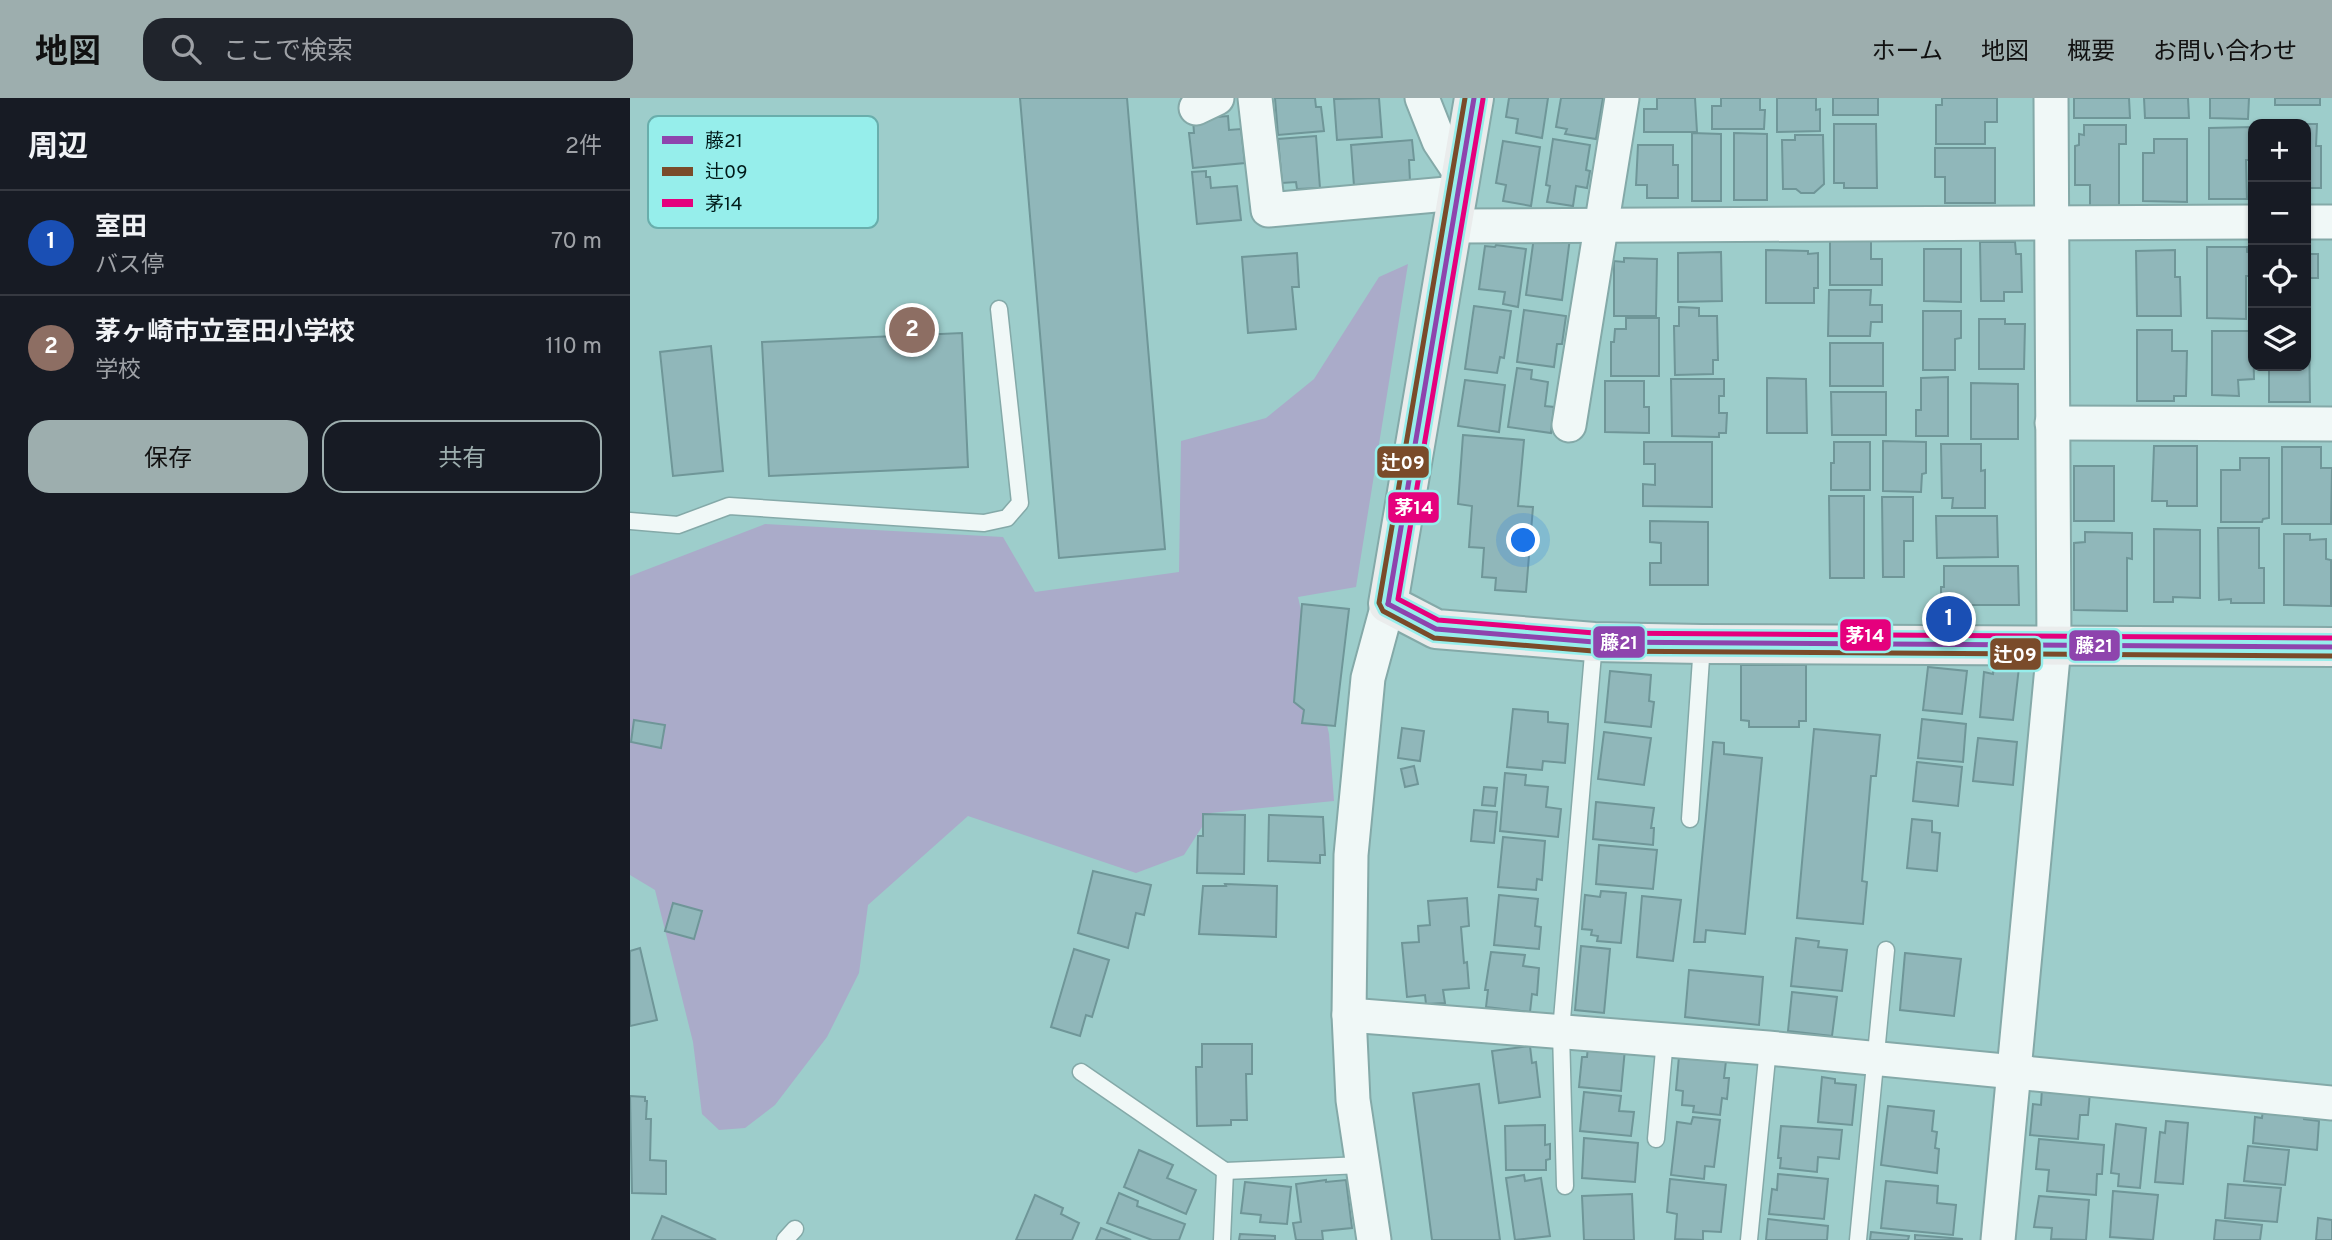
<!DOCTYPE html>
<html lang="ja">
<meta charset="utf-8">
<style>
:root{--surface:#171b24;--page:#20242c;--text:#f1f3f6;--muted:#9ea1a6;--line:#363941;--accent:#9daeae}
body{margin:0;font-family:Overpass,"Noto Sans JP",sans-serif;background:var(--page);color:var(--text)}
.controls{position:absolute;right:21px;top:21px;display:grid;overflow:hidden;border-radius:14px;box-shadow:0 2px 5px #0004}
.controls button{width:63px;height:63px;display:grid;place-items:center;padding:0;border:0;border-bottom:2px solid var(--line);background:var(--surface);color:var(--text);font:35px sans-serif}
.you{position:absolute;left:894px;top:443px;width:24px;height:24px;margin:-18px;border:5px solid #fff;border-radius:50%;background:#1a73e8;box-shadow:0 0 0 10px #1a73e833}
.badge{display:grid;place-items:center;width:46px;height:46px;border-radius:50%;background:var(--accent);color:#fff;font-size:23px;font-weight:700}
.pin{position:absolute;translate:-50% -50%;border:4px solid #fff;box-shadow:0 2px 7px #0006}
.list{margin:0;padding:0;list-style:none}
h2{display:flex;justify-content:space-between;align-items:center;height:91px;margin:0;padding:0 28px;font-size:30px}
h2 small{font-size:23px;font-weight:400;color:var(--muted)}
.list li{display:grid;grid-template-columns:46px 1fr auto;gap:21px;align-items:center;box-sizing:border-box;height:105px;padding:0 28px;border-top:2px solid var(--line)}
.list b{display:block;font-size:26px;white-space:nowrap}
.list p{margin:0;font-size:23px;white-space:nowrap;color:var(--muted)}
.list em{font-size:23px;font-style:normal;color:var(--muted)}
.actions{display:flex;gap:14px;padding:21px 28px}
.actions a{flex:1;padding:16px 0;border:2px solid var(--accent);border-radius:21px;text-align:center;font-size:24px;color:var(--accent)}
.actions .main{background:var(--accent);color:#111}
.icon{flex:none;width:38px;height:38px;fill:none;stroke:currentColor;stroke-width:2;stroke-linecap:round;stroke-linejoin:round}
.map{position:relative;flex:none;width:1702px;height:1142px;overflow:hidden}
header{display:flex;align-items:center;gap:42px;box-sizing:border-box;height:98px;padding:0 35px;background:var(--accent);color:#111}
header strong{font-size:33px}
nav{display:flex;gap:38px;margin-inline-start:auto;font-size:24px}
.search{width:490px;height:63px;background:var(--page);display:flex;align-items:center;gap:18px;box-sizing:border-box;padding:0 24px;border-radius:21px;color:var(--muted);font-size:26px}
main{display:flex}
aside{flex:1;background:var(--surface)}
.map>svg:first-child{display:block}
</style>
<header>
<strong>地図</strong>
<div class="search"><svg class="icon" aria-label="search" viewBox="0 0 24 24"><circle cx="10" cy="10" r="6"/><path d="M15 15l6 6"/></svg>ここで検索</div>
<nav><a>ホーム</a><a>地図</a><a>概要</a><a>お問い合わせ</a></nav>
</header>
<main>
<aside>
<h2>周辺<small>2件</small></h2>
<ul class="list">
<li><span class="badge" style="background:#1a4fb4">1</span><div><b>室田</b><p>バス停</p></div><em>70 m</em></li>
<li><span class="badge" style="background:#8d6e63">2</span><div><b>茅ヶ崎市立室田小学校</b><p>学校</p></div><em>110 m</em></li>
</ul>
<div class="actions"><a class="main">保存</a><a>共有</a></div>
</aside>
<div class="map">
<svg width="1702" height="1142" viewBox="0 0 1702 1142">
<rect width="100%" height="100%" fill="#9dcdcb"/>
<path fill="#aaabc9" d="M778,166L726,489L668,499L699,636L704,703L581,715L554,757L506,775L338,718L238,807L229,875L197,939L145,1007L115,1030L89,1032L72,1016L63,944L25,792L0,777V478L135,426L373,439L405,494L549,474L551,343L636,320L684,281L749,179Z"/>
<g fill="#90b7ba" stroke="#6f9698" stroke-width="2">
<path d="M390,0H497L535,451L429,460Z"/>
<path d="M645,0H685L686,9H691L694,33L648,37Z"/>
<path d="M749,0L752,39L707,42L704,1Z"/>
<path d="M879,0H918L912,40L886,35L888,21L876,19Z"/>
<path d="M931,0H973L966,41L935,36L937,31L926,29Z"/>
<path d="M1027,0H1065L1067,34H1014V11H1027Z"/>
<path d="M1091,0H1130V12H1135L1134,31H1082V8H1091Z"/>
<path d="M1147,0H1186V12L1190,11V33L1147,34Z"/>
<rect x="1203" y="0" width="45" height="17"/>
<path d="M1312,0H1367V24H1355V46H1306V7H1312Z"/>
<path d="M1444,0H1499L1500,20H1444Z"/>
<path d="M1514,0H1558L1559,20H1515Z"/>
<path d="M1580,0H1619L1618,21L1580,20Z"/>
<rect x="1645" y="0" width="45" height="7"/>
<path d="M598,18L599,32L611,31L615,65L563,70L559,35H564L563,21Z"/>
<path d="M1204,26H1246L1247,90H1214V85H1204Z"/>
<path d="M1647,26H1687L1686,48H1691V90H1676V26Z"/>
<path d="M1454,27H1496V46H1489V108H1460V87H1445V48L1449,47V36L1454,37Z"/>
<path d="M1622,29V62H1616L1617,101H1579V30Z"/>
<path d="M1062,35L1091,36V103H1062Z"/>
<path d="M1104,35L1137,36V102H1104Z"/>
<path d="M1165,37H1193L1194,86L1184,95H1171L1166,91H1153L1152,42H1165Z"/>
<path d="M686,38L690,90L667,91L666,84L652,85L648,41Z"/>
<path d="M923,41L960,47L956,72L960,73L957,90L946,88L943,108L917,104L920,88L916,87Z"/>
<path d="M1524,41H1557V104L1513,103V55H1524Z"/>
<path d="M782,42L784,62H779L780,83L724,88L721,47Z"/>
<path d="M873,43L910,49L901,108L873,103L876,87L866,85Z"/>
<path d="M1008,47H1043V67H1048V100H1017V87H1006Z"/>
<path d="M1305,50H1365V105H1315V79H1305Z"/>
<path d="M576,73V79H580L581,90L607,88L611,122L567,126L562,74Z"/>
<path d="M904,139L940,140L932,202L896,197Z"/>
<path d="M1200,140H1241V161H1252V187H1200Z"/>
<path d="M1350,144H1385L1386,156H1391L1392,194H1374V203H1351Z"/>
<path d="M866,147L896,151L888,209L873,206L875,194L849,191L855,148L865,149Z"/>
<path d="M1577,149H1617V154L1623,155V178H1616V221L1577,220Z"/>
<path d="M1676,150H1680V156H1688V180H1679L1680,222H1676Z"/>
<path d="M1294,151H1331V204L1294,203Z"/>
<path d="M1136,152L1178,153V156L1188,155V190H1184V205H1136Z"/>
<path d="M1545,152V179H1550L1551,218H1507L1506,153Z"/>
<path d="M1091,154L1092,203L1048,204V155Z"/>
<path d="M667,155L669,189H662L666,231L618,235L612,159Z"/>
<path d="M994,160L1027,161L1026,218H984V163L994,164Z"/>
<path d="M1199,192H1241L1240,207H1252V224H1241L1240,238H1198Z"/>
<path d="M844,208L881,213L874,260L870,259L867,275L835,271Z"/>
<path d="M1049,209L1069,210V218H1087L1088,262H1083V276L1045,277L1044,228H1049Z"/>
<path d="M894,212L936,218L932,246H927L924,269L887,264Z"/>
<path d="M1293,213H1331V240L1325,241V272H1293Z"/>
<path d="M996,220H1029V278H981V244H984L985,231H996Z"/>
<path d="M1349,221H1375V226H1395L1394,271H1349Z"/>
<path d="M1676,229H1679L1680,304H1639V268H1676Z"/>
<path d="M1507,232H1542V253H1557L1556,298H1544V303H1507Z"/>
<path d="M1582,233H1623L1624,281L1608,282L1609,298L1582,297Z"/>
<path d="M332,235L338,369L139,378L132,244Z"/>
<rect x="1200" y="245" width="53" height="43"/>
<path d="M81,248L93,373L43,378L30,254Z"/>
<path d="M887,270L902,272L901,281L918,284L915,308L924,309L921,335L878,329Z"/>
<path d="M1318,279V338H1286V312H1291V280Z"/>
<path d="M1137,280L1176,281L1177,335H1137Z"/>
<path d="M1041,281H1094V298H1089V315H1097L1096,335H1089V339L1042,338Z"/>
<path d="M835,282L875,287L869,334L828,328Z"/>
<path d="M975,283H1014V309H1019V335L975,334Z"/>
<path d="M1341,285L1388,286V341H1341Z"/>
<path d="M1201,294H1256V337H1202Z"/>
<path d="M833,337L894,342L888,408L903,409L896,494L865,492L866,480L852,479L854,450L839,449L842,408L828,406Z"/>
<path d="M1253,343L1296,344V375L1292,376L1291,394L1253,393Z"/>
<path d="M1014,344H1082V409L1013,408V386L1025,387V366H1014Z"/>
<path d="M1204,344H1240V392H1201V365H1204Z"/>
<path d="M1311,346H1351V373L1355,372V410H1322L1323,400H1312Z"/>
<path d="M1524,348H1567V408H1537V403H1522Z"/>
<path d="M1652,349H1691V370H1702L1701,426H1652Z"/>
<path d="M1610,360H1639V420L1633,421L1632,424H1591V372H1610Z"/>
<rect x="1444" y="368" width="40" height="55"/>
<path d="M1199,398H1234V480H1200Z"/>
<path d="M1252,399H1283V443H1274V479H1253Z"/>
<path d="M1306,418H1367L1368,459L1307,460Z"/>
<path d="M1020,423L1078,424V487H1020V465H1031V445L1020,444Z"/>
<path d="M1588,430H1629V470H1634V505H1601V501L1589,502Z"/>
<path d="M1524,431L1570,432V500L1543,499V504H1524Z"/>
<path d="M1455,434L1502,435V461L1497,460V513L1444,512V445L1455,444Z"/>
<path d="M1654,436H1680V442L1696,441V461L1701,462V508L1654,507Z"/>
<path d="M1314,468H1388L1389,507H1311V489H1314Z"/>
<path d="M672,506L719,511L705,628L672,625L674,612L664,604Z"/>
<path d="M1364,566L1389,569L1383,622L1350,619L1354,574L1363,576Z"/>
<path d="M1111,567H1176V623H1169V629H1119V623L1111,622Z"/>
<path d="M1298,569L1337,573L1332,616L1293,612Z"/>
<path d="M980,573L1021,577L1019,603L1024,604L1021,629L975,624Z"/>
<path d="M883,611L918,614V624L938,626L935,665L913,663L912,672L877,669Z"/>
<path d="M1292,621L1336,626L1333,664L1288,660Z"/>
<path d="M4,622L35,627L31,650L1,644Z"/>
<path d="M772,630L794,633L790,663L768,660Z"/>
<path d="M1184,631L1250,637L1246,678H1241L1232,783L1237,784L1233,826L1167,820Z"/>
<path d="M974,634L1021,640L1014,687L968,681Z"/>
<path d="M1348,640L1387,644L1383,687L1343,683Z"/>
<path d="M1083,644L1094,645V656L1132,660L1115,836L1076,832L1075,844H1064Z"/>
<path d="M1287,664L1332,669L1328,708L1283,703Z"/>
<path d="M784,668L788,686L775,689L771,671Z"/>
<path d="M875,675L896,677L895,687L918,689L916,709L931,711L928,739L870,733Z"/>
<path d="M854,689L867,690L865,708L852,707Z"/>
<path d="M966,704L1024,710L1021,730H1024L1023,747L963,741Z"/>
<path d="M844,712L867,714L864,745L841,743Z"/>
<path d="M573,716L615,717L614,776L567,775L568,738H573Z"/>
<path d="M639,717L693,719L695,757H690V765L638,763Z"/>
<path d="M1282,721L1302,723V734L1310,735L1307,773L1277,770Z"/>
<path d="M873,739L915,743L912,782L907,781L906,792L868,789Z"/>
<path d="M969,747L1027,752L1023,791L966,786Z"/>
<path d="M463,773L521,787L514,817L506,815L498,850L448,835Z"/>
<path d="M595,786L647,788L646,839L569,836L573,788H596Z"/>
<path d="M971,793L996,795L991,845L967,843L968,838L961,837L962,832L952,831L955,797L970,799Z"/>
<path d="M869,797L908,801L905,828L911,829L909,851L864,847Z"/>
<path d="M1012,798L1051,802L1043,863L1007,859Z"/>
<path d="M837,800L839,828L831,829L834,865L837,864L839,890L813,892L815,905L796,906L795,897L777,899L772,845L789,844L788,828L800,827L798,803Z"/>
<path d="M43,805L72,813L64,841L35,833Z"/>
<path d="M1166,840L1189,843L1188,849L1217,852L1212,893L1161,888Z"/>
<path d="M951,848L980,851L974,915L945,912Z"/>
<path d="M10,850L27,922L0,928V853Z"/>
<path d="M444,851L479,862L462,919L456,917L450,938L421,929Z"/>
<path d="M861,854L895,857L893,868L909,870L907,897L902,896L900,914L856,909L858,892H855Z"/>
<path d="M1275,855L1331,861L1324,918L1270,912Z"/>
<path d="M1059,872L1133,879L1129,927L1055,919Z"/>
<path d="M1162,894L1207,899L1202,938L1158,933Z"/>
<path d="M572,946H622V976H616L617,1022H601V1027L567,1028L566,969H572Z"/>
<path d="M958,947L995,951L991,993L949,989L952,959H957Z"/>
<path d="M900,948L902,965L906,964L910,999L869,1005L862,953Z"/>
<path d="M1049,958L1096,963L1094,980H1099L1097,1001L1092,1000L1090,1017L1063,1014L1064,1008L1052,1007L1053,993L1046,992Z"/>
<path d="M1192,979L1205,981V985L1226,987L1222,1027L1188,1024Z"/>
<path d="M849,986L870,1142H802L783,995Z"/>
<path d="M1412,990L1460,994L1458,1017H1450L1448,1041L1400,1037L1403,1006L1411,1007Z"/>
<path d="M954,994L991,998L989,1013L1004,1014L1001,1038L950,1033Z"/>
<path d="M0,998L15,999V1003H17L16,1021H21L20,1062L36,1063V1096L2,1095Z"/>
<path d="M1258,1008L1304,1013L1302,1033L1307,1034L1305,1050L1309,1051L1307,1075L1251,1067Z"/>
<path d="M1633,1011L1674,1015V1021L1689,1023L1687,1052L1623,1045L1625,1019L1632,1020Z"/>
<path d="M1063,1019L1090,1022L1084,1069L1075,1068L1074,1081L1041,1077L1047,1024L1061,1026Z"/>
<path d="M1536,1023L1558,1025L1553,1086L1525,1084L1530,1034L1535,1035Z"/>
<path d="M1486,1026L1516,1030L1510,1090L1488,1088L1489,1076L1481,1075Z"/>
<path d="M915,1027V1047L920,1046V1061L916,1062V1072H876L875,1028Z"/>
<path d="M1151,1028L1212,1032L1209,1061L1188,1059L1187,1074L1150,1070L1151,1060H1148Z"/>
<path d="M954,1040L1008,1045L1005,1084L952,1080Z"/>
<path d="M1409,1041L1474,1047L1472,1076H1467L1466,1097L1417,1093L1419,1072L1406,1071Z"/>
<path d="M1618,1048L1659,1052L1655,1087L1614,1083Z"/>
<path d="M509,1052L543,1067L537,1080L566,1092L556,1116L494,1089Z"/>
<path d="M1148,1076L1198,1081L1194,1121L1139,1116L1142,1091L1147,1092Z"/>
<path d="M894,1077L895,1083L911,1080L920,1138L885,1142L876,1080Z"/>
<path d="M1040,1081L1096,1087L1091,1134L1073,1133V1142L1045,1141L1047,1116L1037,1114Z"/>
<path d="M696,1082V1084L716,1082L722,1130L692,1133L693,1142H666L663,1125L671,1124L666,1086Z"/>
<path d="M1256,1083L1308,1088L1307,1105L1326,1107L1323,1137L1251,1130Z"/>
<path d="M615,1084L661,1089L657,1126L630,1124L631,1117L611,1115Z"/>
<path d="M1598,1086L1651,1090L1647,1124L1595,1120Z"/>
<path d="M1483,1093L1528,1097L1523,1142L1480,1139Z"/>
<path d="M489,1095L508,1103L507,1108L555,1126L549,1142H522L477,1125Z"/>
<path d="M1002,1096L1004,1142H954L952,1098Z"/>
<path d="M405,1097L433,1110L431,1116L449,1125L442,1142H386Z"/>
<path d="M1409,1098L1459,1102L1456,1142L1421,1141L1422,1130L1404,1129Z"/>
<path d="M32,1118L86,1142H22Z"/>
<path d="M1688,1120L1702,1122V1142H1686Z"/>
<path d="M1138,1121L1198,1128L1197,1142H1136Z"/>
<path d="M1586,1122L1632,1127L1630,1142H1584Z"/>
<path d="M471,1130L501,1142H466Z"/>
<path d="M1241,1134L1279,1138L1278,1142H1240Z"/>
<path d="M610,1136L645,1138V1142H609Z"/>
<path d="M1285,1137L1332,1141V1142H1285Z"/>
</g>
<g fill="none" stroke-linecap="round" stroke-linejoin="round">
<g stroke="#84a9a8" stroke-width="19">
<g id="lane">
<path d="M0,423L48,427L99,408L354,425L377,420L390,405L369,211"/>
<path d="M1060,721L1072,546"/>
<path d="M451,974L595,1073L732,1067"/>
<path d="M1026,1041L1035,941"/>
<path d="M935,1088L931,933L964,544"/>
<path d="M155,1142L165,1131"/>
<path d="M592,1142L595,1073"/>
<path d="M1119,1142L1138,950"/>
<path d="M1228,1142L1256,852"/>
</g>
</g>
<g stroke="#84a9a8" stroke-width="37">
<g id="street">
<path d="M625,0L638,112L828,95"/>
<path d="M792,0L809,43L831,76"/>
<path d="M566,10L587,0"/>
<path d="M1676,124H1702"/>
<path d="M823,128L1623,124"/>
<path d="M1422,325L1702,326"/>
<path d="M939,327L992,0"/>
<path d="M719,917L1138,950L1702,1005"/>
<path d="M744,1142L723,1002L719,917L721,757L738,580L758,506"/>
<path d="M1368,1142L1424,548L1421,0"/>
</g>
</g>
<g stroke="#84a9a8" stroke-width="42">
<path id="secondary" d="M844,0L758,506L806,531L964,544L1072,546L1702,549"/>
</g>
<use href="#lane" stroke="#f0f8f7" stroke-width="16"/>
<use href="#street" stroke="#f0f8f7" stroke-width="33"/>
<use href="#secondary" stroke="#eaecec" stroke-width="38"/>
<g stroke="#96eeeb" stroke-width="10">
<g id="bus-1">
<path d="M758,506L806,531L964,544L1702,549"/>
<path d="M758,506L844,0"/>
</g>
</g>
<g stroke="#96eeeb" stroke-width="10">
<path id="bus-2" d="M835,0L749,505L753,513L804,540L963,553L1702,558"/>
</g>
<g stroke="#96eeeb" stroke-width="10">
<path id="bus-3" d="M853,1L768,501L808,522L964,535L1702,540"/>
</g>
<use href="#bus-1" stroke="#8e44ad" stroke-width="5"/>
<use href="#bus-2" stroke="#7a4b2a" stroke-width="5"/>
<use href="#bus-3" stroke="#e5007d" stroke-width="5"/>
</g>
<rect x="18" y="18" width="230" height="112" rx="10" fill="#96eeeb" stroke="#69aeac" stroke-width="2"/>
<rect x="32" y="38" width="31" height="8" fill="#8e44ad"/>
<rect x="32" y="69" width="31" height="9" fill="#7a4b2a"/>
<rect x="32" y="101" width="31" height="8" fill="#e5007d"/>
<g font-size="19" fill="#001a19">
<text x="75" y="49">藤21</text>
<text x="75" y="80">辻09</text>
<text x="75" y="112">茅14</text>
</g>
<g stroke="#96eeeb" stroke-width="2.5">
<rect x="746" y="347" width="54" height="34" rx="7" fill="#7a4b2a"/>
<rect x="757" y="393" width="53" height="33" rx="7" fill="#e5007d"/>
<rect x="1209" y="520" width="53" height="34" rx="7" fill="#e5007d"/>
<rect x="962" y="527" width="54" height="34" rx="7" fill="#8e44ad"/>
<rect x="1438" y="531" width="53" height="33" rx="7" fill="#8e44ad"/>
<rect x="1359" y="539" width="53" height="34" rx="7" fill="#7a4b2a"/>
</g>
<g font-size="19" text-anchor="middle" font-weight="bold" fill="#fff">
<text x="773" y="371">辻09</text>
<text x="784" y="416">茅14</text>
<text x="1235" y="544">茅14</text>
<text x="989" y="551">藤21</text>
<text x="1464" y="554">藤21</text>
<text x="1385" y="563">辻09</text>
</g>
</svg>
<div class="controls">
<button>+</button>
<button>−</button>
<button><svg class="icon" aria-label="locate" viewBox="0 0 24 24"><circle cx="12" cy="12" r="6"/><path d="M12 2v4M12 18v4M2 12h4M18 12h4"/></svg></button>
<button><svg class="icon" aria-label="layers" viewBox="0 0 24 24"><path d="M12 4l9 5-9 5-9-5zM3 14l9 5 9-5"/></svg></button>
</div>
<div class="you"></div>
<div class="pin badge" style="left:1319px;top:521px;background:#1a4fb4">1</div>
<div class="pin badge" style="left:282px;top:232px;background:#8d6e63">2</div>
</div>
</main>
